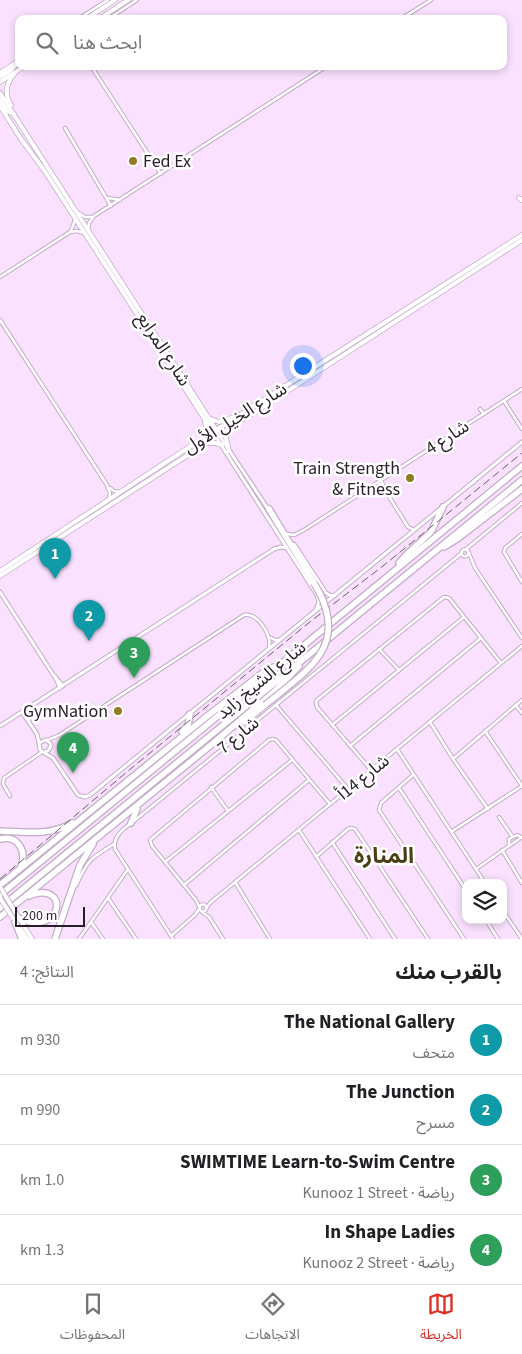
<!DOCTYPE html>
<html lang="ar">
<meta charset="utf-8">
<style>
:root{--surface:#fff;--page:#f2f2f2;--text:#202124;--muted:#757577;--line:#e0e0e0;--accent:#d93025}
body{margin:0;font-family:"Source Sans 3","Noto Sans Arabic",sans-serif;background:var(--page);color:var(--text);direction:rtl}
.controls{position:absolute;right:15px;bottom:15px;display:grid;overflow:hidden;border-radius:10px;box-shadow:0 2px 8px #0003}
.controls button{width:45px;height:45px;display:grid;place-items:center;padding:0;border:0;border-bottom:1px solid var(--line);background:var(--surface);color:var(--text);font:25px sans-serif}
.scale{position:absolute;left:15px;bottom:12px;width:70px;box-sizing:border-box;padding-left:5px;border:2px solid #271e28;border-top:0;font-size:14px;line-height:18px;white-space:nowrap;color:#271e28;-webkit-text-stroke:4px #fff;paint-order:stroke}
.you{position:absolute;left:302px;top:365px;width:18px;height:18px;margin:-12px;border:4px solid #fff;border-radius:50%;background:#1a73e8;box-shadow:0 0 0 8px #1a73e833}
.badge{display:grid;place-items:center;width:32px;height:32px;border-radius:50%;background:var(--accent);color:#fff;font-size:16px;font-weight:700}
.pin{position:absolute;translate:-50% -41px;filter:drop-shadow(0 1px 2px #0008)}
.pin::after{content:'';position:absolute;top:26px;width:18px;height:15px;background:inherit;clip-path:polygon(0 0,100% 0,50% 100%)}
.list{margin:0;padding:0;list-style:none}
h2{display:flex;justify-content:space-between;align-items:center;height:65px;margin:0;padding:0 20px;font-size:21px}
h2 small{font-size:16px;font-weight:400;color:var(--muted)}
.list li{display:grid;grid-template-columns:32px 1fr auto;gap:15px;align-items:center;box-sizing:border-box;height:70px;padding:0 20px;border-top:1px solid var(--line)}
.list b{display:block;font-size:19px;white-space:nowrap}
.list p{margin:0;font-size:16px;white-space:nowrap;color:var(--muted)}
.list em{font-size:16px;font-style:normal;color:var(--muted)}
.icon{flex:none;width:28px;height:28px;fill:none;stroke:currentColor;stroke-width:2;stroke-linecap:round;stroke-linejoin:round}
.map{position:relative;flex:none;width:522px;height:939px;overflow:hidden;direction:ltr}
.search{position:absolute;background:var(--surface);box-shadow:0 2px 8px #0003;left:15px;right:15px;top:15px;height:55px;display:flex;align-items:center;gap:12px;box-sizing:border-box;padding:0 18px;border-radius:10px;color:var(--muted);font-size:19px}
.sheet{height:345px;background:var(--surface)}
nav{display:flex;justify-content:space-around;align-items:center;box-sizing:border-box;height:70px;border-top:1px solid var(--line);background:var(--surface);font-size:14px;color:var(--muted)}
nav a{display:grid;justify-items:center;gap:2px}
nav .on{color:var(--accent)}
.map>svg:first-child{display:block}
</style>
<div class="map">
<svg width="522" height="939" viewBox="0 0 522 939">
<rect width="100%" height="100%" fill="#fae1ff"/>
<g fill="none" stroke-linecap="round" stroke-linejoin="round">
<g stroke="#c3acc8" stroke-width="4.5">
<g id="minor">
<path d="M78,19L108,0"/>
<path d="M108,19L137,0"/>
<path d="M401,19L431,0"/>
<path d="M91,66L161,174"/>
<path d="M25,67L33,66"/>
<path d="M65,128L111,206"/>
<path d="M108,198L120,200"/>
<path d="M79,213L85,217H92"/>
<path d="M88,230L89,223L94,216L327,66"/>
<path d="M71,231L75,220"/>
<path d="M0,277L70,232L77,231L84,233"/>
<path d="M0,320L107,485L110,493L109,498"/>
<path d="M504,401L522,429"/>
<path d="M480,409L484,414"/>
<path d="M381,480L385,490L408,527L414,530"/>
<path d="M378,482L385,490"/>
<path d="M110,488L114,491L120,492"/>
<path d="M287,534L294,535L304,530L522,389"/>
<path d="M522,534L505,548L504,552L522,582"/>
<circle cx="465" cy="553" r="3.5"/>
<path d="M465,550L522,503"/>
<path d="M469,553L475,568L522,638"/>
<path d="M269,637L275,640H280"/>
<path d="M379,649L399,670"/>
<path d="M276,705L348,789"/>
<path d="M516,706L522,713"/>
<path d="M430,722L453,759L488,809"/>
<path d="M332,725L464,617"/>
<path d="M485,731L522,786"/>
<path d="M47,740L58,736L244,615C259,613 272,636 269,649"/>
<path d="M350,746L481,638"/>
<path d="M397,749L485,883"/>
<path d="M453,759L522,700"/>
<path d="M371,770L317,707L316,703L317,700L444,597L449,598L501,663"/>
<path d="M413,775L381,803L379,810L464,939"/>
<path d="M211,787L228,811"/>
<path d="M399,788L466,890"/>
<path d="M10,796L3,784L4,778L42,752"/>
<path d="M499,817L512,836"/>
<path d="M134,821L462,553"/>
<path d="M130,824C121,831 113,837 115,849L173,939"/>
<path d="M299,830L370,939"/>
<path d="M451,832L522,786"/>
<path d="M332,842L395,939"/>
<path d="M509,845V839L517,835L521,837"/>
<path d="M502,850L522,883"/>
<path d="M316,857L348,829L351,828L355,829L428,939"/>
<path d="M165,862L292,760"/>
<path d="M476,869L522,837"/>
<path d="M235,882L270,939"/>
<path d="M184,885L309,780"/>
<path d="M76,886C87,860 91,858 114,844"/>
<path d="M108,898L136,939"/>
<circle cx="203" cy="908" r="3.5"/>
<path d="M206,908L211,902L522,646"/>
<path d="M503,911L522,939"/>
<path d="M202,912L209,917L223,939"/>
<path d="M486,920L498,939"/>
<path d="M91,922L103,939"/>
<path d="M171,936L195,915L200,908L196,900L152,846L150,840L269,740L273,739L276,740L330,804"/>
<path d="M79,939L128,869"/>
</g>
</g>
<g stroke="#c3acc8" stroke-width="5">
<g id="tertiary">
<path d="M219,435L268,509"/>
<path d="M216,437L317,595L319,602L316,610"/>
<path d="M294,544L326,593L331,596L335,595"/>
<path d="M0,592L54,676L63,686"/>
<path d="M55,676L60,688"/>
<path d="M25,710L29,721"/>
<path d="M22,712L37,734L39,743"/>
<path d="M0,726L274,549L281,547L287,548"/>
<path d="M45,752L49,750L51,745L49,742L45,740L39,743L40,750L53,758L78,795L85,797L90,795L522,442"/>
</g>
</g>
<g stroke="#c3acc8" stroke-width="5.5">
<g id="secondary">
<path d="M86,19L115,0"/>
<path d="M99,19L128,0"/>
<path d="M0,73L17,62"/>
<path d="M0,77L11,70L19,61"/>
<path d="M0,82L25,66"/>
<path d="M0,93L217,431"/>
<path d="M0,100L7,111L14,114"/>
<path d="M11,105C4,94 6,83 15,73"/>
<path d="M0,106L21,139L44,170L215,435"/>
<path d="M519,198L522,200"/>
<path d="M211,419L219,422L234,417"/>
<path d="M229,429L226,438L229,451"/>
<path d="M204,439L207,430L205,422"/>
<path d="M207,443H215L222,445"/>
<path d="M0,571L180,453L522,235"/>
<path d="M0,576L522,240"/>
<path d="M19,918L32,939"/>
<path d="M20,928L27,939"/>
</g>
</g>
<g stroke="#c3acc8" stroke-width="8">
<g id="motorway">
<path d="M269,509L314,583"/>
<path d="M444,547L457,539L522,489"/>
<path d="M399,563L406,555L431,532L443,507"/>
<path d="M244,722L265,705"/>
<path d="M182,732L188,725L190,714"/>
<path d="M131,823L137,809"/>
<path d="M0,831C23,832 51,836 72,823"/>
<path d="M0,839C18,835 27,851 21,867"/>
<path d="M0,885L206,717L265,671L274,667"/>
<path d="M0,895L522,466"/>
<path d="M0,908L522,480"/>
<path d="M0,917L211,745L276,690L299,666"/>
<path d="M19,918C63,939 71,879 29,896"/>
<path d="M15,922L22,939"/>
<path d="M55,939L80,865L93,844"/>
</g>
</g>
<use href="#minor" stroke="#fff" stroke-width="2.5"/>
<use href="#tertiary" stroke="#fff" stroke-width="3"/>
<use href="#secondary" stroke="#fff" stroke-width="4"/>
<use href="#motorway" stroke="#fff" stroke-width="5.5"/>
<path stroke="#6c5d6e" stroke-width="1" stroke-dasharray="8 4" stroke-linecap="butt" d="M0,879L128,771L311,621L383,566L522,453"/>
<g stroke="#c3acc8" stroke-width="5.5" stroke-linecap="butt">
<g id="secondary-bridge">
<path d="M0,887L17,915"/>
<path d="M0,898L13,918"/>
</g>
</g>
<g stroke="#c3acc8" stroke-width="8" stroke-linecap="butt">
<path id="motorway-bridge" d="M265,705C309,669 352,645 314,583"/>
</g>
<use href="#secondary-bridge" stroke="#fff" stroke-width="4"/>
<use href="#motorway-bridge" stroke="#fff" stroke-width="5.5"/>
</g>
<g fill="#947a21" stroke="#fff" stroke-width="2">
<circle cx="133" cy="161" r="5"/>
<circle cx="410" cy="478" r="5"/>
<circle cx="118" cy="711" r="5"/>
</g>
<g text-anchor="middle" stroke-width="5" stroke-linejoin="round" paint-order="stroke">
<g font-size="18" fill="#271e28" stroke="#fff" text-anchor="end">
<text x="143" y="167" text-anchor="start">Fed Ex</text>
<text x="400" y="474">Train Strength<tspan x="400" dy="21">&amp; Fitness</tspan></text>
<text x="108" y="717">GymNation</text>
</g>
<g font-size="18" fill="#271e28" stroke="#fff">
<text transform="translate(164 349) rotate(57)" y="6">شارع المرابع</text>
<text transform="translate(235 418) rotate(-32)" y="6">شارع الخيل الأول</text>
<text transform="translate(447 437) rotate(-33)" y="6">شارع 4</text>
<text transform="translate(261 680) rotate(-40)" y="6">شارع الشيخ زايد</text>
<text transform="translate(238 735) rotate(-39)" y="6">شارع 7</text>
<text transform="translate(363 777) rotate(-39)" y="6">شارع 14أ</text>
</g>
<g font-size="22" font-weight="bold" fill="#4b3f16" stroke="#fff">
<text x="384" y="863">المنارة</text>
</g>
</g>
</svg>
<div class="controls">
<button><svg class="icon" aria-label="layers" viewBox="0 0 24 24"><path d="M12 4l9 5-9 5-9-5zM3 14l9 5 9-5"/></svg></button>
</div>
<div class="scale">200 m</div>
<div class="you"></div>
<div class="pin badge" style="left:55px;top:579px;background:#0f9aa8">1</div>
<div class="pin badge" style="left:89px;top:641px;background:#0f9aa8">2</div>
<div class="pin badge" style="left:134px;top:678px;background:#2e9e5b">3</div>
<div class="pin badge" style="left:73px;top:773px;background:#2e9e5b">4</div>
<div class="search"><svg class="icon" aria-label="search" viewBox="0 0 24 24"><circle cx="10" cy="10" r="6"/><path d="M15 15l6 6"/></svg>ابحث هنا</div>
</div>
<section class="sheet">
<h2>بالقرب منك<small>النتائج: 4</small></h2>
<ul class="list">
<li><span class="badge" style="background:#0f9aa8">1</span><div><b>The National Gallery</b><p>متحف</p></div><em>930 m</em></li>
<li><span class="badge" style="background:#0f9aa8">2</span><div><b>The Junction</b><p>مسرح</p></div><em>990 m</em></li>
<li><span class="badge" style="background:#2e9e5b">3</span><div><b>SWIMTIME Learn-to-Swim Centre</b><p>رياضة · Kunooz 1 Street</p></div><em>1.0 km</em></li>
<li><span class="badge" style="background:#2e9e5b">4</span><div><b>In Shape Ladies</b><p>رياضة · Kunooz 2 Street</p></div><em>1.3 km</em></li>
</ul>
</section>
<nav>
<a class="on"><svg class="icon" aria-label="map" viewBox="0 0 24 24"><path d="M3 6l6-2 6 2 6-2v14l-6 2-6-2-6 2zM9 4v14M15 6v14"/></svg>الخريطة</a>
<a><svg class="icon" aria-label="directions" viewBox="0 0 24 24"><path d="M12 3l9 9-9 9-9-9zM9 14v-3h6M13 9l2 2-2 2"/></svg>الاتجاهات</a>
<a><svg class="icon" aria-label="saved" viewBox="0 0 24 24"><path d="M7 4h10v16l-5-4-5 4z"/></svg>المحفوظات</a>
</nav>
